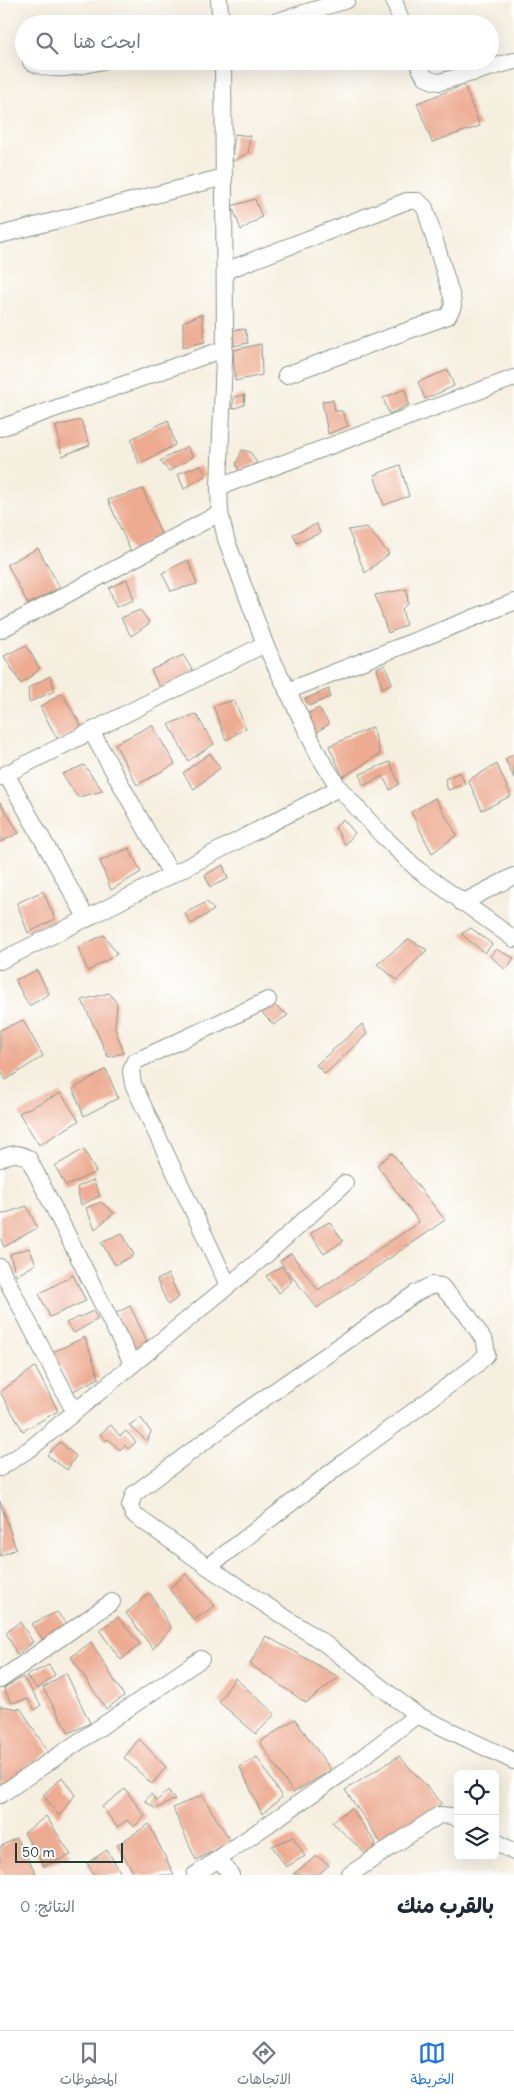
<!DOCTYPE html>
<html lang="ar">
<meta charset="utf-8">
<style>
:root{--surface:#fff;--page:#f6f6f7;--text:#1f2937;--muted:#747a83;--line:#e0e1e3;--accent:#1a73e8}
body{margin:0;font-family:Delius,"Playpen Sans Arabic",sans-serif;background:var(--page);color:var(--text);direction:rtl}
.controls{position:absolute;right:15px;bottom:15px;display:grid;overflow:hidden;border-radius:8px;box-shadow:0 5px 20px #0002}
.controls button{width:45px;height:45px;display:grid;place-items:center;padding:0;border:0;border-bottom:1px solid var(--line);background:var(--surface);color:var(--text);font:25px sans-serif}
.scale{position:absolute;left:15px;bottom:12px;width:108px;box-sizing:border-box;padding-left:5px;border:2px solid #1f3d34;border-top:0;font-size:14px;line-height:18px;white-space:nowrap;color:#1f3d34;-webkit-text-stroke:4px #fff;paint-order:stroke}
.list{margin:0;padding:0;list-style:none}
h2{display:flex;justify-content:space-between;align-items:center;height:65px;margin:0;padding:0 20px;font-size:21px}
h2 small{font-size:16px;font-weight:400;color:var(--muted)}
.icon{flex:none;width:28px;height:28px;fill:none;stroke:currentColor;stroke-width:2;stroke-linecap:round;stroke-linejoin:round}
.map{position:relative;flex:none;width:514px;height:1875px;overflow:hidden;direction:ltr}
.search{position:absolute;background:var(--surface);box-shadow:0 5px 20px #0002;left:15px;right:15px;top:15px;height:55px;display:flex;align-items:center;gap:12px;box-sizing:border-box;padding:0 18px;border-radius:28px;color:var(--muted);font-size:19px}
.sheet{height:155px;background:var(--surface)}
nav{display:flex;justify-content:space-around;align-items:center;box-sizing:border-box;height:70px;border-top:1px solid var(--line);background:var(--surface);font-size:14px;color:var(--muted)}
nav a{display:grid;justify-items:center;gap:2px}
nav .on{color:var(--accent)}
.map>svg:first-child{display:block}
</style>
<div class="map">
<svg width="514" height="1875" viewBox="0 0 514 1875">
<rect width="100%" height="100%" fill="#fff"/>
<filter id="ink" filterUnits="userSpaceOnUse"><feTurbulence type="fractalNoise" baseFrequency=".02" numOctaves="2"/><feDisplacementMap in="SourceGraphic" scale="10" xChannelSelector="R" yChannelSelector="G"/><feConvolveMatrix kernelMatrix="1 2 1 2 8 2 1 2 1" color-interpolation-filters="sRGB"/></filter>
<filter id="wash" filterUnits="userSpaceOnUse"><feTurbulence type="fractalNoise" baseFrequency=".0096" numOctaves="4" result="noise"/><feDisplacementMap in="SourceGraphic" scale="20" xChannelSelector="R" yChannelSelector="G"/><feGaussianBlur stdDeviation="1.12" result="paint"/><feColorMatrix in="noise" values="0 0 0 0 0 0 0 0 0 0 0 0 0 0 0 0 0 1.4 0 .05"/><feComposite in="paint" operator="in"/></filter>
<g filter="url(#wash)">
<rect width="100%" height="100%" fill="#f5efdf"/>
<g id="blocks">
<g fill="#edab91">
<path d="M464,85L480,126L432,142L417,103Z"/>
<path d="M235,134L250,136L248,153L231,162Z"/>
<path d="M255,199L262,217L241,230L232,206Z"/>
<path d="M202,314L205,342L183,347V322Z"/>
<path d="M245,329L248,343L234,346L233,330Z"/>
<path d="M261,344L262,375L235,381L233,350Z"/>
<path d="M448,370L454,386L425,399L418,382Z"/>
<path d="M405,389L409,405L389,414L383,398Z"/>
<path d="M245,395L244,405L232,409L234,397Z"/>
<path d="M333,400L335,411H342L348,426L328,434L322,401Z"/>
<path d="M81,420L90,445L62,456L56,426Z"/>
<path d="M168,420L175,445L139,464L131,439Z"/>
<path d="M187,446L193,457L169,471L160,461Z"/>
<path d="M242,450L250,452L257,463L239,471L236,464Z"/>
<path d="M200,465L206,475L184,489L178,474Z"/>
<path d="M400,465L409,496L384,505L374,475Z"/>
<path d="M143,489L161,534L131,552L108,500Z"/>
<path d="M317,524L320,533L297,543L293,534Z"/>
<path d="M367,527L389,554L365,573L348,530Z"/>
<path d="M38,548L60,588L28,604L7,564Z"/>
<path d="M188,560L197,584L171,591L162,573Z"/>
<path d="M127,579L134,600L116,607L109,588Z"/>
<path d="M407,589L408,604L402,609L406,625L388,633L375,595Z"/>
<path d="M140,610L150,623L131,636L121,618Z"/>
<path d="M26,645L40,669L21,684L4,656Z"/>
<path d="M183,655L193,671L161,690L151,670Z"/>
<path d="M385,665L392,683L382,688L377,668Z"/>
<path d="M50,676L55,691L29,702L28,688Z"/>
<path d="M329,689L330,697L309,706L305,699Z"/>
<path d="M62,693L82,728L58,740L40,707Z"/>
<path d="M234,700L246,728L226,740L213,706Z"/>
<path d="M319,708L329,724L315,733L305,715Z"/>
<path d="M196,714L214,744L188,761L169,724Z"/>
<path d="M152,725L175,764L137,785L115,744Z"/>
<path d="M373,727L380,754L343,777L329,746Z"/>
<path d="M210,753L220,768L194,789L183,773Z"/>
<path d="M514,754V778L505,759Z"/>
<path d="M390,762L399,784L390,790L383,776L363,786L360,774Z"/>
<path d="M497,764L511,796L482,810L468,780Z"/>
<path d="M84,765L103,791L78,797L62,774Z"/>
<path d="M460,772L465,784L448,790L445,779Z"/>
<path d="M435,798L457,835L432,853L411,812Z"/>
<path d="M0,802L19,833L0,842Z"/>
<path d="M343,819L355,833L345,845L335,827Z"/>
<path d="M129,848L141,872L111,890L100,861Z"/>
<path d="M223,865L228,879L210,887L205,875Z"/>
<path d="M43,891L55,919L28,933L17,903Z"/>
<path d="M207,902L214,910L191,924L185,913Z"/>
<path d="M471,928L492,944L485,953L461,934Z"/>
<path d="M104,935L117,954L88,971L78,947Z"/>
<path d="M409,939L427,950L397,980L377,964Z"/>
<path d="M496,949L514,958L506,970L490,956Z"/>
<path d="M37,970L49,994L29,1006L15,980Z"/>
<path d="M109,993L117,1003L115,1028L124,1053L108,1057L82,1000Z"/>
<path d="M271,1003L288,1015L274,1025L258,1009Z"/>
<path d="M23,1020L43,1056L6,1080L0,1069V1030Z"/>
<path d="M362,1024L367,1034L325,1074L316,1065Z"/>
<path d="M106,1069L118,1098L84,1116L73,1089Z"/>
<path d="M61,1093L79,1121L39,1145L19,1113Z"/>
<path d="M84,1149L96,1172L66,1186L55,1166Z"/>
<path d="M392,1153L445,1220L317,1308L280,1261L291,1253L318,1290L419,1222L377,1165Z"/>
<path d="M93,1180L100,1196L81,1205L77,1187Z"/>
<path d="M101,1202L114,1213L95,1229L86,1208Z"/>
<path d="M27,1206L37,1228L4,1247L0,1237V1215Z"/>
<path d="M329,1222L343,1241L324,1254L310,1233Z"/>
<path d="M122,1233L134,1255L115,1265L101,1242Z"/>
<path d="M29,1248L36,1264L16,1276L10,1254Z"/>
<path d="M282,1266L292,1281L279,1293L266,1276Z"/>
<path d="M168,1274L179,1297L168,1305L157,1280Z"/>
<path d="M73,1275L86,1301L50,1317L39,1294Z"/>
<path d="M130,1306L147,1341L134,1355L116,1313Z"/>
<path d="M93,1311L98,1319L74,1333L66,1323Z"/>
<path d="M85,1337L99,1378L73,1391L53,1352Z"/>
<path d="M35,1367L58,1411L23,1431L0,1392Z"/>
<path d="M141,1418L151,1432L147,1441L129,1425Z"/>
<path d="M111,1425L120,1436L126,1431L136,1442L128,1449L125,1445L120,1450L108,1439L106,1441L100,1434Z"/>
<path d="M60,1442L76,1456L67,1470L47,1455Z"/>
<path d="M0,1501L16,1549L0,1556Z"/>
<path d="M186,1574L215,1606L194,1620L169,1589Z"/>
<path d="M150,1593L171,1628L153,1649L126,1613Z"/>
<path d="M57,1612L67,1625L45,1642L31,1624Z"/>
<path d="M118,1617L140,1644L121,1660L99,1630Z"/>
<path d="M20,1622L33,1642L17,1655L6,1632Z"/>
<path d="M266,1636L339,1677L306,1703L250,1664Z"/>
<path d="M91,1642L124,1696L106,1709L71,1657Z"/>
<path d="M49,1665L55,1675L38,1689L26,1676Z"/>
<path d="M66,1673L90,1723L69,1733L43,1688Z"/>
<path d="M23,1677L41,1705L35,1710L28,1699L11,1703L7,1695L4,1688Z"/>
<path d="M235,1678L275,1714L256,1734L219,1702Z"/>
<path d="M0,1706L21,1709L48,1752L0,1785Z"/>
<path d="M295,1719L331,1770L293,1793L260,1742Z"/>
<path d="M139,1739L166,1767L152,1784L124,1758Z"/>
<path d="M399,1756L442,1803L384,1847L345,1790Z"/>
<path d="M257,1757L282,1797L262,1814L240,1767Z"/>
<path d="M62,1777L75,1795L59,1816L43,1795Z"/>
<path d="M125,1789L145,1816L134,1827L127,1820L117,1827L102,1807Z"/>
<path d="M168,1790L175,1799L156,1809L145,1801L151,1794L157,1801Z"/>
<path d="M202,1795L231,1842L196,1860L173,1808Z"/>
<path d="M351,1808L376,1843L368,1856L332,1822Z"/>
<path d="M46,1816L71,1855L44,1866L24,1833Z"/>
<path d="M149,1824L174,1875H135L117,1845Z"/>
<path d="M293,1837L305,1856L286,1867L272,1846Z"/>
<path d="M16,1838L37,1875H4L0,1869V1847Z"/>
<path d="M107,1850L122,1875H94L87,1863Z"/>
<path d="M317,1856L329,1865L318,1875L293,1874Z"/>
</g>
</g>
</g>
<g filter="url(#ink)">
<use href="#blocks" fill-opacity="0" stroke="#8a968a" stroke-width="1"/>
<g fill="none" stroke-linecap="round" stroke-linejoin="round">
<g stroke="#8a968a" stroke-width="18">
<g id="minor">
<path d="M219,0L221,24"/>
<path d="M394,0L402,24"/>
<path d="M268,24L347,0"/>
<path d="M223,61L225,332L219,487L220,513L226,539L265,644L319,756L339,788L382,835L417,869L514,939"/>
<path d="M417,61C422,74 425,81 440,82L514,61"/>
<path d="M31,62C55,74 78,66 103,61"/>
<path d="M0,235L224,177"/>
<path d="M225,271L407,201H418L425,208L452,297L453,306L448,316L286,375"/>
<path d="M0,428L224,349"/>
<path d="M219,487L514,378"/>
<path d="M0,630L220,513"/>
<path d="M287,691L514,602"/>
<path d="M91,731L171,874"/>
<path d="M6,774L87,919"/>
<path d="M0,777L265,644"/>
<path d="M462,903L514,876"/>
<path d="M0,961C115,906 226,846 339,788"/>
<path d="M0,1159C12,1153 18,1152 29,1159L132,1363"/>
<path d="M0,1267L74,1411"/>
<path d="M228,1285L133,1084L131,1071L134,1062L268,1000"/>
<path d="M0,1468L31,1448L267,1254L345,1183"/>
<path d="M208,1567L343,1463L475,1366L487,1354L485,1342L469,1317L441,1286L432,1285L416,1293L240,1415L134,1494L130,1506L133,1514L208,1567L324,1643L417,1715L514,1761"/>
<path d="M0,1680L112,1602"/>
<path d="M0,1795L201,1659"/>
<path d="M495,1841L514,1852"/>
<path d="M219,1859L231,1875"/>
<path d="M195,1875L341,1774L417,1715"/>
<path d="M349,1875L439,1815L452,1816L458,1819"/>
</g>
</g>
<use href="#minor" stroke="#fff" stroke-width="16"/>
</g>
</g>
</svg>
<div class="controls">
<button><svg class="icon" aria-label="locate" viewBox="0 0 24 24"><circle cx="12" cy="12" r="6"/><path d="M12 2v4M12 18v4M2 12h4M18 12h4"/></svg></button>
<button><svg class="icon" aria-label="layers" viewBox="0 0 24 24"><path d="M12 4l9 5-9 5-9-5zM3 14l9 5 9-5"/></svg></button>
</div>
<div class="scale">50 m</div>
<div class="search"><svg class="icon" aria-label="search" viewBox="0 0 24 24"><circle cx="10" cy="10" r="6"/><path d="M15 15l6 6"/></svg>ابحث هنا</div>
</div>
<section class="sheet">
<h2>بالقرب منك<small>النتائج: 0</small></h2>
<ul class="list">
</ul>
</section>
<nav>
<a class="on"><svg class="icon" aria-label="map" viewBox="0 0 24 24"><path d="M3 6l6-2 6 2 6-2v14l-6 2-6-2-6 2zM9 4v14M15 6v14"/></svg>الخريطة</a>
<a><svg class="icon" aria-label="directions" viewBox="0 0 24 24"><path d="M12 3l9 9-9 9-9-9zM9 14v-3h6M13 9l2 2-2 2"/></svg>الاتجاهات</a>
<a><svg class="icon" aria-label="saved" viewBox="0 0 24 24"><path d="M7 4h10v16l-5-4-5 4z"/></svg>المحفوظات</a>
</nav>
